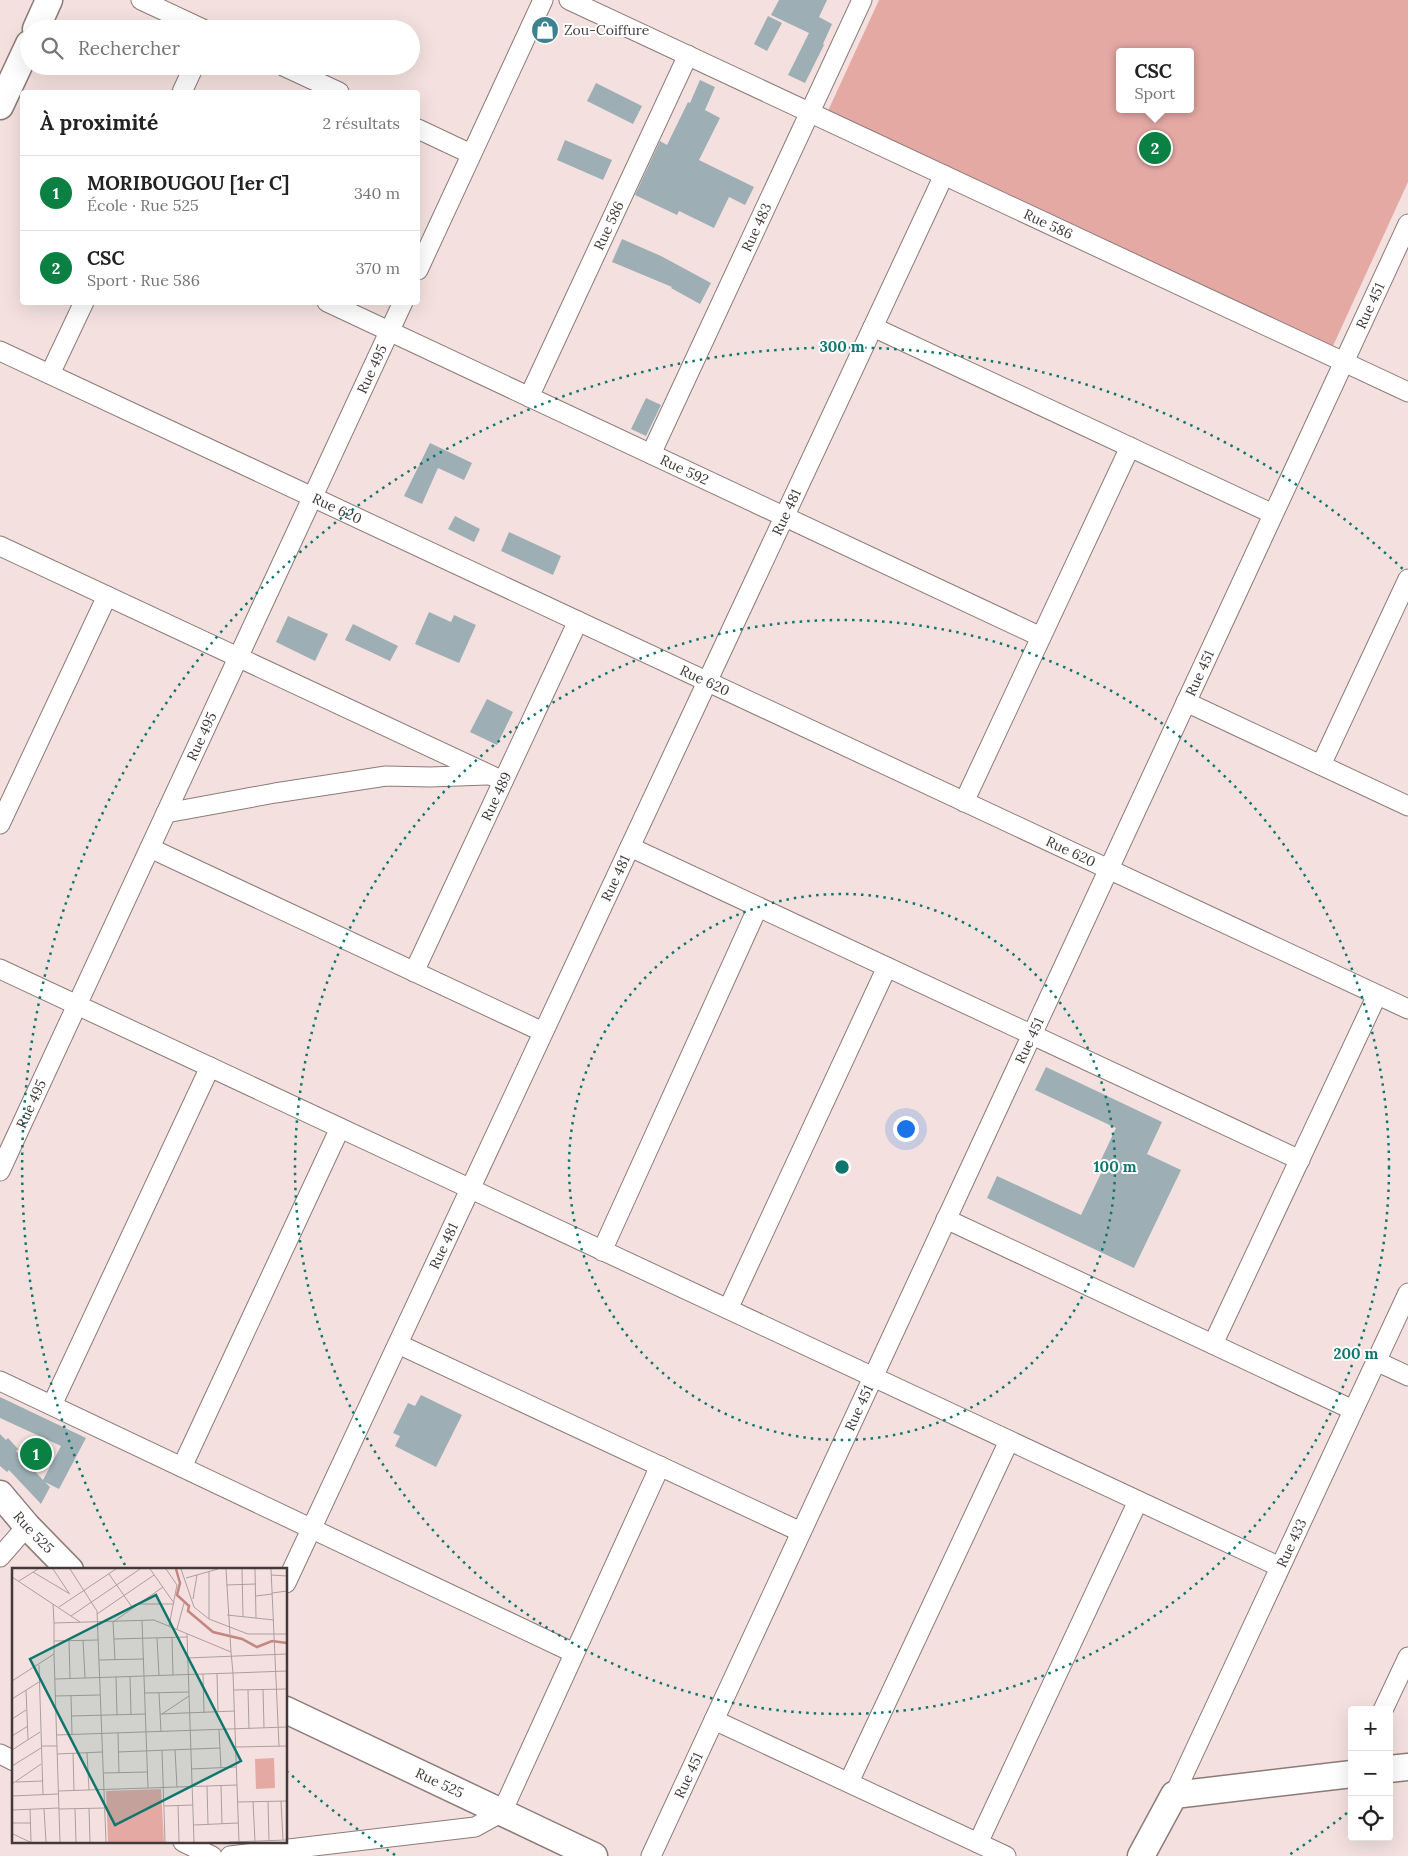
<!DOCTYPE html>
<html lang="fr">
<meta charset="utf-8">
<style>
:root{--surface:#fff;--page:#f6f6f6;--text:#222;--muted:#767676;--line:#e0e0e0;--accent:#0b8043}
body{margin:0;font-family:Lora,serif;background:var(--page);color:var(--text)}
.controls{position:absolute;right:15px;bottom:15px;display:grid;overflow:hidden;border-radius:5px;box-shadow:0 5px 20px #0002}
.controls button{width:45px;height:45px;display:grid;place-items:center;padding:0;border:0;border-bottom:1px solid var(--line);background:var(--surface);color:var(--text);font:25px sans-serif}
.you{position:absolute;left:905px;top:1128px;width:18px;height:18px;margin:-12px;border:4px solid #fff;border-radius:50%;background:#1a73e8;box-shadow:0 0 0 8px #1a73e833}
.badge{display:grid;place-items:center;width:32px;height:32px;border-radius:50%;background:var(--accent);color:#fff;font-size:16px;font-weight:700}
.pin{position:absolute;translate:-50% -50%;border:2px solid #fff;box-shadow:0 1px 5px #0006}
.popup{position:absolute;left:1116px;top:48px;width:78px;height:65px;box-sizing:border-box;display:grid;place-content:center;border-radius:5px;background:var(--surface);filter:drop-shadow(0 1px 4px #0005);font-size:16px;white-space:nowrap;color:var(--muted)}
.popup b{font-size:19px;color:var(--text)}
.popup::after{content:'';position:absolute;left:50%;top:100%;margin-left:-10px;border:10px solid transparent;border-top-color:var(--surface)}
.list{margin:0;padding:0;list-style:none}
h2{display:flex;justify-content:space-between;align-items:center;height:65px;margin:0;padding:0 20px;font-size:21px}
h2 small{font-size:16px;font-weight:400;color:var(--muted)}
.list li{display:grid;grid-template-columns:32px 1fr auto;gap:15px;align-items:center;box-sizing:border-box;height:75px;padding:0 20px;border-top:1px solid var(--line)}
.list b{display:block;font-size:19px;white-space:nowrap}
.list p{margin:0;font-size:16px;white-space:nowrap;color:var(--muted)}
.list em{font-size:16px;font-style:normal;color:var(--muted)}
.icon{flex:none;width:28px;height:28px;fill:none;stroke:currentColor;stroke-width:2;stroke-linecap:round;stroke-linejoin:round}
.map{position:relative;flex:none;width:1408px;height:1856px;overflow:hidden}
.search{position:absolute;background:var(--surface);box-shadow:0 5px 20px #0002;left:20px;top:20px;width:400px;height:55px;display:flex;align-items:center;gap:12px;box-sizing:border-box;padding:0 18px;border-radius:28px;color:var(--muted);font-size:19px}
.panel{position:absolute;background:var(--surface);box-shadow:0 5px 20px #0002;left:20px;top:90px;width:400px;height:215px;border-radius:5px}
.map>svg:first-child{display:block}
</style>
<div class="map">
<svg width="1408" height="1856" viewBox="0 0 1408 1856">
<rect width="100%" height="100%" fill="#f4e1df"/>
<path fill="#e5a9a4" fill-rule="evenodd" d="M879,0H1408V182L1333,346L827,113ZM1120,52H1190V109H1120Z"/>
<g fill="#9dafb4">
<path d="M779,0H827L819,17L832,24L823,44L824,45L805,83L788,75L809,33L771,15Z"/>
<path d="M768,16L782,23L767,51L754,44Z"/>
<path d="M700,80L715,87L705,110L720,118L699,160L754,187L745,205L729,197L714,228L679,211L677,215L635,195L660,141L667,145L688,102L690,103Z"/>
<path d="M596,83L642,106L633,124L587,101Z"/>
<path d="M565,140L612,160L603,180L557,160Z"/>
<path d="M622,239L661,256L711,283L700,304L671,288L672,287L612,262Z"/>
<path d="M646,398L661,405L646,436L631,429Z"/>
<path d="M430,443L472,463L464,480L438,468L422,504L404,496Z"/>
<path d="M455,516L480,529L474,542L448,529Z"/>
<path d="M509,532L561,556L553,575L501,551Z"/>
<path d="M429,612L451,622L454,615L476,625L459,663L415,644Z"/>
<path d="M288,616L328,634L315,661L276,642Z"/>
<path d="M353,624L398,646L390,661L345,640Z"/>
<path d="M487,699L513,712L497,745L470,732Z"/>
<path d="M1046,1067L1162,1122L1147,1154L1181,1170L1134,1268L987,1198L997,1176L1081,1215L1105,1165L1100,1162L1116,1128L1035,1090Z"/>
<path d="M421,1395L462,1415L436,1467L395,1446L400,1436L393,1433L408,1403L415,1406Z"/>
<path d="M0,1397L86,1438L59,1489L45,1482L50,1487L41,1504L9,1470L7,1472L0,1466V1434L6,1440L8,1438L18,1449L16,1451L43,1480L61,1446L0,1418Z"/>
</g>
<g fill="none" stroke-linecap="round" stroke-linejoin="round">
<g stroke="#8c7b79" stroke-width="21">
<g id="street">
<path d="M141,0L203,29"/>
<path id="s1" d="M569,0L1408,392"/>
<path d="M283,66L339,92"/>
<path d="M182,92L194,66"/>
<path d="M418,129L471,154"/>
<path d="M418,270L543,0"/>
<path id="s2" d="M327,302L1041,637"/>
<path d="M873,327L1273,514"/>
<path id="s3" d="M0,351L1408,1009"/>
<path d="M50,374L84,302"/>
<path id="s4" d="M529,397L688,55"/>
<path id="s5" d="M651,454L862,0"/>
<path d="M0,546L503,781"/>
<path d="M1186,702L1408,806"/>
<path d="M1321,765L1408,579"/>
<path d="M964,802L1130,447"/>
<path d="M166,813L275,793L386,776L430,777L487,775"/>
<path d="M0,824L107,596"/>
<path d="M630,847L1300,1160"/>
<path d="M150,848L543,1032"/>
<path d="M0,969L1280,1567"/>
<path id="s6" d="M414,972L578,621"/>
<path id="s7" d="M0,1171L403,302"/>
<path d="M946,1219L1353,1410"/>
<path d="M602,1251L758,907"/>
<path d="M728,1309L887,967"/>
<path d="M398,1344L801,1532"/>
<path d="M1213,1344L1377,995"/>
<path d="M1376,1361L1408,1376"/>
<path d="M0,1381L574,1653"/>
<path d="M52,1405L210,1067"/>
<path d="M182,1467L340,1128"/>
<path d="M0,1557L27,1526"/>
<path id="s8" d="M286,1583L944,175"/>
<path d="M1383,1710L1408,1657"/>
<path d="M714,1720L1006,1856"/>
<path d="M0,1754L14,1761"/>
<path d="M849,1782L1009,1441"/>
<path id="s9" d="M1174,1795L1408,1293"/>
<path d="M183,1842L212,1856"/>
<path d="M978,1843L1138,1501"/>
<path d="M230,1856L475,1827L502,1812L660,1466"/>
<path id="s10" d="M651,1856L1408,224"/>
</g>
</g>
<g stroke="#8c7b79" stroke-width="29">
<g id="secondary">
<path d="M36,29L49,0"/>
<path d="M0,106L29,44"/>
<path id="s11" d="M0,1494L27,1526L70,1570"/>
<path id="s12" d="M286,1710L594,1856"/>
<path d="M1389,1769L1408,1767"/>
<path d="M1141,1856L1174,1795L1352,1774"/>
</g>
</g>
<use href="#street" stroke="#fff" stroke-width="19"/>
<use href="#secondary" stroke="#fff" stroke-width="26"/>
</g>
<g fill="none" stroke="#0f766e" stroke-width="2.5" stroke-dasharray="2.5 5">
<circle cx="842" cy="1167" r="273"/>
<circle cx="842" cy="1167" r="547"/>
<path d="M1347 1813A820 820 0 0 1 1289 1855M395 1855A820 820 0 0 1 288 1772M125 1565A820 820 0 0 1 1406 572"/>
</g>
<defs>
<g id="shop-disc" transform="scale(1.4375)"><circle r="9.5" fill="#3e8291" stroke="#fff"/><path d="M-5-2.5h2.3a2.7 3.5 0 0 1 5.4 0H5L5.5 6h-11ZM-1.5-2.5h3a1.5 2.3 0 0 0-3 0Z" fill="#fff"/></g>
</defs>
<g fill-rule="evenodd">
<use href="#shop-disc" x="545" y="30"/>
</g>
<g text-anchor="middle" stroke-width="4" stroke-linejoin="round" paint-order="stroke">
<g font-size="14" fill="#413a39" stroke="#fff" text-anchor="start">
<text x="564" y="35">Zou-Coiffure</text>
</g>
<g font-size="14" fill="#413a39" stroke="#fff">
<text dy="5" stroke="none"><textPath href="#s1" startOffset="529">Rue 586</textPath></text>
<text dy="5" stroke="none"><textPath href="#s4" startOffset="189">Rue 586</textPath></text>
<text dy="5" stroke="none"><textPath href="#s5" startOffset="250">Rue 483</textPath></text>
<text dy="5" stroke="none"><textPath href="#s10" startOffset="1709">Rue 451</textPath></text>
<text dy="5" stroke="none"><textPath href="#s7" startOffset="884">Rue 495</textPath></text>
<text dy="5" stroke="none"><textPath href="#s2" startOffset="395">Rue 592</textPath></text>
<text dy="5" stroke="none"><textPath href="#s3" startOffset="372">Rue 620</textPath></text>
<text dy="5" stroke="none"><textPath href="#s8" startOffset="1182">Rue 481</textPath></text>
<text dy="5" stroke="none"><textPath href="#s10" startOffset="1304">Rue 451</textPath></text>
<text dy="5" stroke="none"><textPath href="#s3" startOffset="778">Rue 620</textPath></text>
<text dy="5" stroke="none"><textPath href="#s7" startOffset="479">Rue 495</textPath></text>
<text dy="5" stroke="none"><textPath href="#s6" startOffset="194">Rue 489</textPath></text>
<text dy="5" stroke="none"><textPath href="#s3" startOffset="1182">Rue 620</textPath></text>
<text dy="5" stroke="none"><textPath href="#s8" startOffset="778">Rue 481</textPath></text>
<text dy="5" stroke="none"><textPath href="#s10" startOffset="899">Rue 451</textPath></text>
<text dy="5" stroke="none"><textPath href="#s7" startOffset="74">Rue 495</textPath></text>
<text dy="5" stroke="none"><textPath href="#s8" startOffset="372">Rue 481</textPath></text>
<text dy="5" stroke="none"><textPath href="#s10" startOffset="494">Rue 451</textPath></text>
<text dy="5" stroke="none"><textPath href="#s11" startOffset="51">Rue 525</textPath></text>
<text dy="5" stroke="none"><textPath href="#s9" startOffset="278">Rue 433</textPath></text>
<text dy="5" stroke="none"><textPath href="#s10" startOffset="89">Rue 451</textPath></text>
<text dy="5" stroke="none"><textPath href="#s12" startOffset="170">Rue 525</textPath></text>
</g>
</g>
<g transform="translate(12 1568)">
<rect width="275" height="275" fill="#f4e1df"/>
<path d="M262,190L263,220L244,221L243,191ZM149,221L152,274H96L94,223Z" fill="#e5a9a4"/>
<path fill="none" stroke="#c48681" stroke-width="2.5" d="M164,1L168,15L165,27L177,38L176,43L201,64L230,71L245,79L260,73L275,75"/>
<path fill="none" stroke="#ac9e9d" stroke-width="1" d="M41,1L57,25M58,1L85,43L94,274M138,1L162,35M154,1L165,17L157,58M169,1L182,39L197,51L236,66H275M214,1L219,84M230,1L231,49M243,1L244,50M259,1L267,178M197,3V51M21,4L58,26M97,6L120,39M259,7L275,8M0,9L68,54M174,10L206,1M7,13L26,1M214,17L244,16M260,25L275,23M244,28L260,26M181,31L185,7M41,36L42,55M125,36H162M47,39L104,1M85,46L142,7M215,47L262,52M59,48L128,1M130,53L136,220M165,61L172,35M175,66L182,274M160,69L161,107M145,70L147,107M102,71L175,69M71,72L73,110M42,73L86,72M57,73L58,110M42,86L48,274M175,90L275,86M87,92L132,91M103,92L101,54L151,19M27,97L31,227M191,106L192,145M205,106L206,144M118,108L119,146M104,109L105,147M43,111L221,105L227,274M0,113L42,86V55L142,52L219,84L221,105L275,103M251,121L252,160M14,122L16,171M222,122L275,121M236,122L237,161M133,125L177,124M147,125L149,164M43,128L88,127M59,128L60,167M0,131L27,114M148,146L223,143M150,146L177,128M59,148L134,146M0,151L14,142M207,162L209,200M106,165L107,205M44,167L275,159M0,168L16,158M29,178H45M224,179L275,178M0,182L28,164M150,182L153,274M163,182L165,219M106,184L208,180M61,185L62,223M75,185L77,222M45,186L90,184M0,198L29,180M179,201L224,199M91,205L136,204M4,214L31,213M0,216L29,196M195,218L196,256M209,218L210,256M46,223L225,217M0,228L46,226M256,233L257,273M269,233L271,272M226,234L275,233M241,234L243,273M166,237L167,274M152,238L181,237M77,240L78,274M18,241L19,274M32,241L34,274M47,241L92,240M63,241L64,274M0,242L47,240M0,255H19M182,257L226,255M1,266L18,274M217,274L275,272"/>
<path fill="#0f766e" fill-opacity="0.15" stroke="#0f766e" stroke-width="2.5" d="M144,27L229,193L103,257L18,91Z"/>
<rect width="275" height="275" fill="none" stroke="#413a39" stroke-width="2.5"/>
</g>
<circle cx="842" cy="1167" r="8" fill="#0f766e" stroke="#fff" stroke-width="2.5"/>
<g font-size="15" text-anchor="middle" font-weight="bold" fill="#0f766e" stroke="#fff" stroke-width="4" stroke-linejoin="round" paint-order="stroke">
<text x="842" y="352">300 m</text>
<text x="1115" y="1172">100 m</text>
<text x="1356" y="1359">200 m</text>
</g>
</svg>
<div class="controls">
<button>+</button>
<button>−</button>
<button><svg class="icon" aria-label="locate" viewBox="0 0 24 24"><circle cx="12" cy="12" r="6"/><path d="M12 2v4M12 18v4M2 12h4M18 12h4"/></svg></button>
</div>
<div class="you"></div>
<div class="pin badge" style="left:36px;top:1454px">1</div>
<div class="pin badge" style="left:1155px;top:148px">2</div>
<div class="popup"><b>CSC</b>Sport</div>
<div class="search"><svg class="icon" aria-label="search" viewBox="0 0 24 24"><circle cx="10" cy="10" r="6"/><path d="M15 15l6 6"/></svg>Rechercher</div>
<section class="panel">
<h2>À proximité<small>2 résultats</small></h2>
<ul class="list">
<li><span class="badge">1</span><div><b>MORIBOUGOU [1er C]</b><p>École · Rue 525</p></div><em>340 m</em></li>
<li><span class="badge">2</span><div><b>CSC</b><p>Sport · Rue 586</p></div><em>370 m</em></li>
</ul>
</section>
</div>
